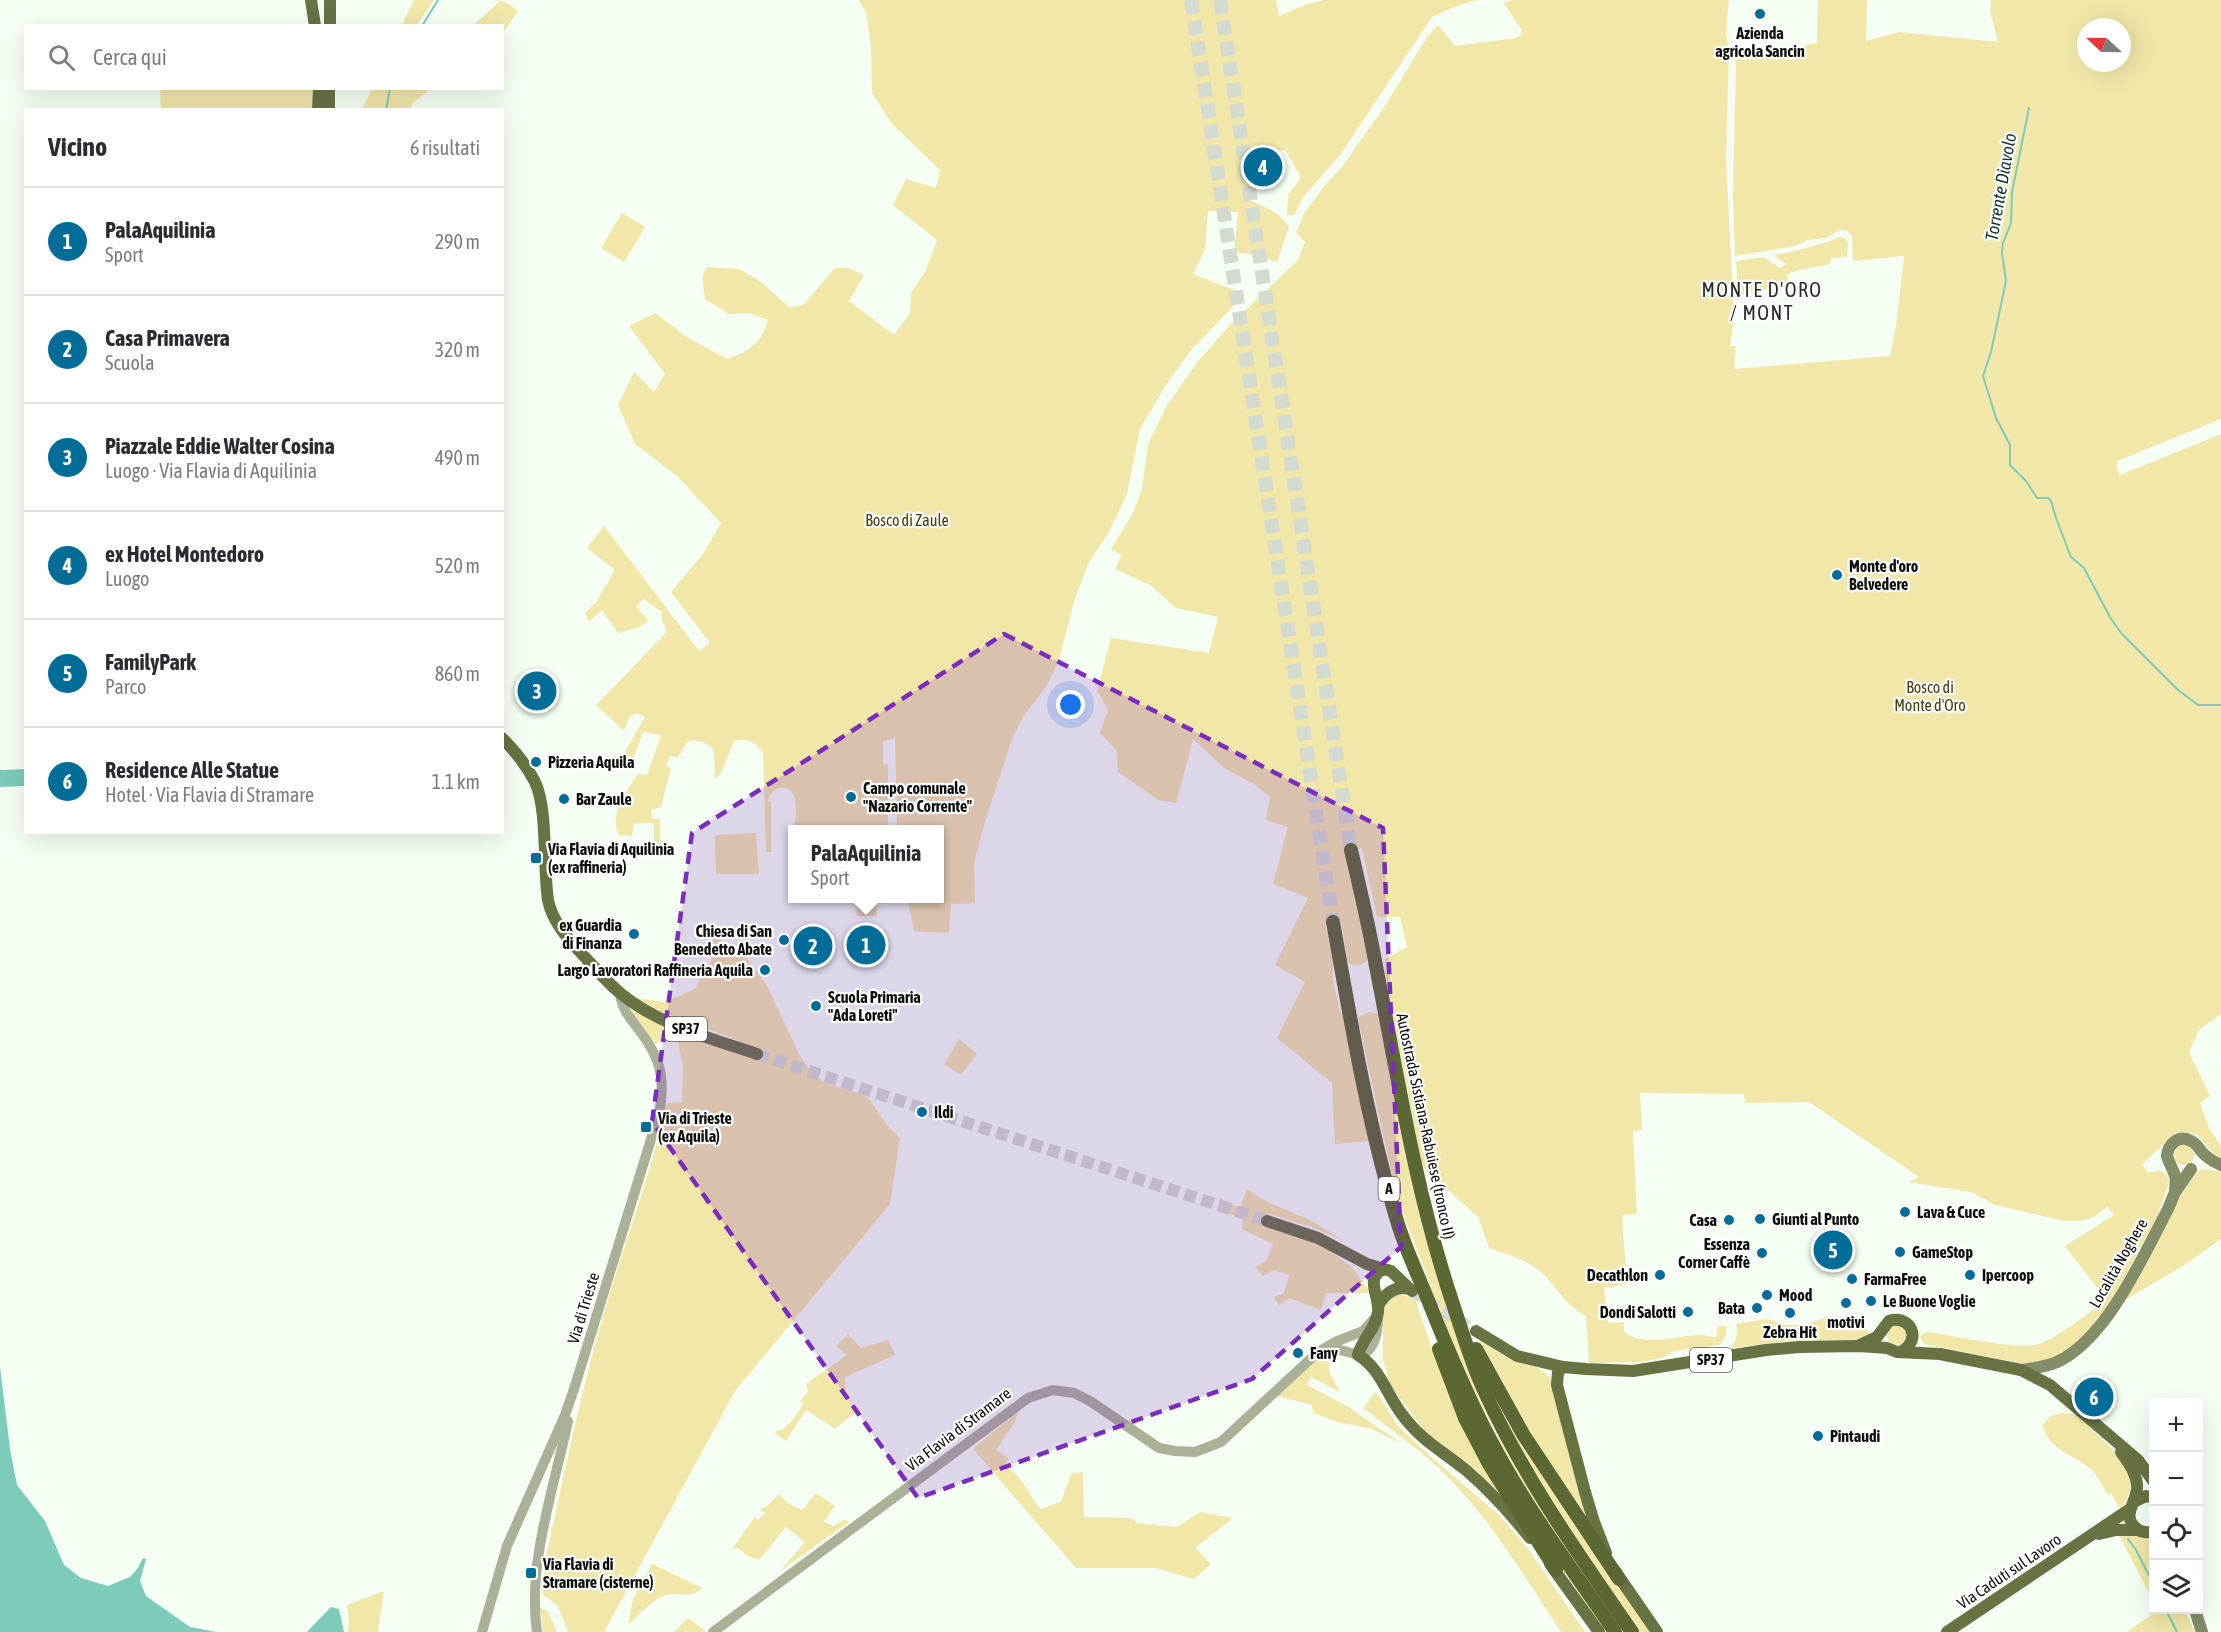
<!DOCTYPE html>
<html lang="it">
<meta charset="utf-8">
<style>
:root{--surface:#fff;--page:#f2f2f3;--text:#2b2b33;--muted:#7c7c81;--line:#e1e1e2;--accent:#006d99}
body{margin:0;font-family:"Asap Condensed",sans-serif;background:var(--page);color:var(--text)}
.controls{position:absolute;right:18px;bottom:18px;display:grid;overflow:hidden;border-radius:0px;box-shadow:0 6px 24px #0002}
.controls button{width:54px;height:54px;display:grid;place-items:center;padding:0;border:0;border-bottom:2px solid var(--line);background:var(--surface);color:var(--text);font:30px sans-serif}
.compass{position:absolute;left:2077px;top:18px;width:54px;height:54px;border-radius:50%;background:var(--surface);box-shadow:0 6px 24px #0002;rotate:292deg}
.you{position:absolute;left:1071px;top:705px;width:21px;height:21px;margin:-15px;border:4px solid #fff;border-radius:50%;background:#1a73e8;box-shadow:0 0 0 9px #1a73e833}
.badge{display:grid;place-items:center;width:39px;height:39px;border-radius:50%;background:var(--accent);color:#fff;font-size:20px;font-weight:700}
.pin{position:absolute;translate:-50% -50%;border:3px solid #fff;box-shadow:0 2px 6px #0006}
.popup{position:absolute;left:788px;top:825px;width:156px;height:78px;box-sizing:border-box;display:grid;place-content:center;border-radius:0px;background:var(--surface);filter:drop-shadow(0 2px 4px #0005);font-size:20px;white-space:nowrap;color:var(--muted)}
.popup b{font-size:22px;color:var(--text)}
.popup::after{content:'';position:absolute;left:50%;top:100%;margin-left:-12px;border:12px solid transparent;border-top-color:var(--surface)}
.list{margin:0;padding:0;list-style:none}
h2{display:flex;justify-content:space-between;align-items:center;height:78px;margin:0;padding:0 24px;font-size:26px}
h2 small{font-size:20px;font-weight:400;color:var(--muted)}
.list li{display:grid;grid-template-columns:39px 1fr auto;gap:18px;align-items:center;box-sizing:border-box;height:108px;padding:0 24px;border-top:2px solid var(--line)}
.list b{display:block;font-size:22px;white-space:nowrap}
.list p{margin:0;font-size:20px;white-space:nowrap;color:var(--muted)}
.list em{font-size:20px;font-style:normal;color:var(--muted)}
.icon{flex:none;width:33px;height:33px;fill:none;stroke:currentColor;stroke-width:2;stroke-linecap:round;stroke-linejoin:round}
.map{position:relative;flex:none;width:2221px;height:1632px;overflow:hidden}
.search{position:absolute;background:var(--surface);box-shadow:0 6px 24px #0002;left:24px;top:24px;width:480px;height:66px;display:flex;align-items:center;gap:15px;box-sizing:border-box;padding:0 21px;border-radius:0px;color:var(--muted);font-size:22px}
.panel{position:absolute;background:var(--surface);box-shadow:0 6px 24px #0002;left:24px;top:108px;width:480px;height:726px;border-radius:0px}
.map>svg:first-child{display:block}
</style>
<div class="map">
<svg width="2221" height="1632" viewBox="0 0 2221 1632">
<rect width="100%" height="100%" fill="#f6fff3"/>
<g fill="#f0e7a9" fill-rule="evenodd">
<path d="M414,0H434L417,25H402Z"/>
<path d="M501,0L512,6L518,12L503,32L502,26L474,25Z"/>
<path d="M859,0H1276L1279,16L1307,4L1324,0H1479L1459,5L1432,17L1340,155L1304,196L1294,215H1287L1288,195L1300,179V175L1285,150L1255,151L1241,178L1252,185L1245,198C1260,205 1281,212 1289,227L1277,262L1255,255L1234,252L1238,212L1208,211L1205,249L1193,274L1245,294L1191,350L1166,385L1140,429L1127,494L1110,530L1088,564L1074,602L1059,660L1047,685L1023,717L1012,739L984,825L974,863L975,903L951,904L949,933L914,931L908,899L940,898V830L897,829L895,738L883,741V765L888,764V829H795C795,820 797,808 795,799C791,782 771,785 768,801L771,802V852H766L763,752C754,741 747,738 734,741L720,775L715,778L714,750C706,742 698,739 687,742L678,758L670,756L666,766L671,768L661,807L651,810L652,819H660V851H654V823H634L632,836L619,835C608,815 627,791 638,774L647,775L661,735L643,732L631,765L624,766L618,764L645,717L637,713L630,716L624,731L596,705L667,632L661,618L662,612L643,599L636,607L649,621L640,627L618,633L602,610L589,621L585,613L596,602L615,570L587,548L604,526L699,651L710,643L671,592L703,554L721,523L677,476L635,444L618,405L634,372L654,392L665,374L629,326L655,313L688,338L727,359C747,354 763,341 768,320L749,313L729,314L705,299L702,278L707,267L739,269L760,281L790,308L804,304L835,268H848L864,275L849,301L894,335L910,313L911,293L925,272L937,240L893,205L906,179L936,188L940,170L891,123L872,93L871,46L866,13Z"/>
<path d="M1513,0H1729L1726,33L1729,50L1726,158L1734,316L1730,346H1736L1734,369L1890,356L1896,326L1904,256L1853,261L1852,236L1846,230H1840L1826,238L1807,240L1795,246L1735,256L1733,196L1736,60L1768,52L1817,43L1818,0H1867L1866,41L1899,32L1998,42L1990,11L1991,0H2221V419L2117,461L2116,466L2120,475L2221,434V1014L2199,1030L2189,1052L2210,1096L2200,1103L2209,1128L2221,1146V1159L2214,1154L2197,1135L2187,1132L2176,1133L2142,1164L2148,1173L2159,1170C2166,1173 2168,1176 2169,1183L2155,1221L2104,1315L2099,1316L2095,1320L2097,1322L2080,1340L2058,1358L2024,1364L1924,1344L1920,1337L1923,1334L1927,1332C1951,1335 2019,1351 2039,1344C2053,1340 2086,1315 2098,1306V1289L2065,1246L2114,1215L2107,1207L2094,1217L2082,1221H2064L1995,1205L1971,1192L1908,1182L1919,1177L1809,1102L1745,1103L1744,1094L1640,1093L1642,1130L1633,1131L1637,1214L1622,1215L1627,1284L1604,1288L1608,1323L1624,1322V1332C1643,1347 1676,1336 1698,1335C1704,1334 1709,1338 1716,1337L1718,1326H1726V1335L1720,1345L1674,1351L1662,1358L1639,1362L1589,1363L1586,1316C1567,1307 1558,1289 1543,1274C1530,1261 1506,1254 1489,1248L1478,1217L1422,1166L1385,973V959L1407,947L1400,917H1377L1362,848L1349,851L1369,959C1361,966 1357,967 1348,963L1341,920L1325,924L1333,960V980L1339,1008L1348,1027L1369,1141L1335,1144L1332,1083L1277,1038L1305,982L1275,965L1308,898L1273,884L1288,827L1266,820L1270,797L1254,784L1224,768L1193,739L1176,803L1158,800L1118,772L1117,751L1100,733L1108,710L1097,691L1111,638L1209,653L1218,617L1176,608L1150,585L1115,569L1122,555L1111,549L1133,513L1142,489L1148,444L1166,407L1199,360L1231,324L1298,260L1305,242L1296,232L1305,212L1325,185L1342,167L1387,103L1427,37L1438,25L1455,46L1516,38L1521,35V29L1504,3ZM2086,27H2122V63H2086Z"/>
<path d="M160,89H314V109H161Z"/>
<path d="M372,89V88L431,89L414,102L409,109H362Z"/>
<path d="M622,213L645,227L624,262L601,248Z"/>
<path d="M1841,237L1845,238L1848,243L1847,257L1831,258L1830,264L1796,271L1787,275L1790,285L1738,295L1736,261L1763,257L1780,268L1786,264L1773,255C1796,252 1818,245 1841,237Z"/>
<path d="M756,833L759,874H716L715,835Z"/>
<path d="M857,899H876L877,916H857Z"/>
<path d="M713,935L747,958L767,986L800,1056L814,1076L830,1085L860,1093L870,1100L886,1124L900,1138L890,1204L735,1391L604,1632H568L558,1606L542,1594L545,1561C562,1485 577,1409 598,1334C619,1257 649,1182 667,1103L682,1102L683,1066L677,1037L664,1039L655,1044L635,1021L631,1007L681,1034L754,1060L759,1048L666,1014L635,998L665,1002L695,989L713,957Z"/>
<path d="M1368,1012L1380,1014C1392,1081 1402,1149 1420,1215C1441,1291 1470,1364 1499,1437L1513,1428L1650,1632H1605L1558,1562L1486,1446L1499,1438L1472,1387L1454,1347L1406,1221L1393,1181L1358,1018Z"/>
<path d="M959,1039L977,1054L961,1075L944,1064Z"/>
<circle cx="2184" cy="1155" r="10"/>
<path d="M2201,1169L2221,1171V1239L2183,1266L2123,1301L2187,1182Z"/>
<path d="M1247,1189L1263,1200L1312,1221L1344,1241L1311,1227L1269,1214L1267,1221L1324,1246L1351,1267L1371,1293H1326L1321,1310L1289,1298L1279,1305L1274,1297L1284,1293L1289,1275L1274,1270L1263,1276L1255,1267L1267,1260L1273,1244L1242,1229L1243,1218L1217,1210L1220,1198L1240,1208Z"/>
<path d="M1400,1294L1415,1299L1433,1352L1462,1421L1503,1500L1475,1469L1426,1433L1391,1386L1383,1360V1308L1387,1298Z"/>
<path d="M1827,1317C1835,1332 1850,1328 1864,1327L1870,1334L1864,1340L1788,1341L1731,1348C1736,1340 1739,1333 1736,1324L1767,1319L1787,1325L1807,1324Z"/>
<circle cx="1897" cy="1335" r="10"/>
<path d="M848,1334L861,1348L888,1340L895,1355L845,1377L846,1392L856,1412L835,1429L806,1410L786,1441L774,1432C789,1429 795,1417 803,1404L800,1401L808,1392L806,1384L847,1355L836,1346Z"/>
<path d="M1479,1339C1488,1346 1498,1353 1508,1358C1526,1367 1543,1363 1553,1383L1589,1525L1502,1390Z"/>
<path d="M1323,1357H1329V1371L1340,1392L1311,1377L1307,1385L1347,1406L1402,1444L1372,1429L1338,1422L1313,1413L1312,1405L1277,1396L1315,1361Z"/>
<path d="M1376,1391L1397,1425L1422,1449L1500,1516L1529,1550L1585,1632H1561C1526,1579 1493,1523 1448,1477C1422,1451 1392,1430 1363,1408Z"/>
<path d="M1018,1411L1015,1422L996,1450L1008,1458L1005,1465L1018,1476L1040,1509L1061,1502L1071,1474L1083,1472L1084,1517L1132,1518L1137,1523L1177,1527L1200,1512L1233,1518L1195,1548L1211,1564L1194,1579L1156,1568H1076L973,1449Z"/>
<path d="M2062,1413C2066,1414 2072,1413 2076,1415C2082,1418 2089,1426 2093,1431C2116,1451 2147,1479 2120,1509L2111,1493L2108,1495C2103,1487 2098,1476 2092,1470C2073,1453 2052,1454 2042,1425L2051,1416Z"/>
<path d="M816,1493L835,1506L824,1522L834,1526L845,1519L849,1522L780,1571L805,1542L786,1527L760,1559L749,1557L739,1549H732L755,1517L758,1520L765,1514L760,1509L767,1506L779,1494L789,1504L802,1510Z"/>
<path d="M2119,1535H2143L2153,1542V1601Z"/>
<path d="M652,1564L702,1588C690,1601 675,1589 661,1597C649,1603 638,1616 628,1625L633,1599Z"/>
<path d="M384,1591L378,1632H348L349,1622L347,1605Z"/>
<path d="M540,1608L547,1610L557,1632H543Z"/>
<path d="M2158,1610H2185L2195,1632H2127Z"/>
<path d="M688,1618L705,1630L703,1632H674Z"/>
</g>
<g fill="#7dcbb9">
<path d="M25,769V786L0,787V770Z"/>
<path d="M0,1367L10,1449L17,1485L45,1521L64,1565L81,1578L108,1586L130,1577L138,1568L143,1558L146,1559L140,1581L146,1596L190,1627L216,1632H0Z"/>
<path d="M331,1607L339,1609L344,1632H307Z"/>
</g>
<g fill="none" stroke-linecap="round" stroke-linejoin="round">
<g stroke="#7dcbb9" stroke-width="2">
<path d="M422,26L438,0"/>
<path d="M2029,108L2012,192L2011,223L2003,243L2002,253L2006,281L1991,352L1983,376L1996,418L2010,445V465L2026,481L2037,498H2048L2051,501L2056,518L2071,557L2084,568L2111,619L2122,634L2177,689L2198,705H2221"/>
<path d="M386,110L390,88"/>
<path d="M2128,1539L2136,1550L2154,1585"/>
<path d="M2166,1610L2177,1632"/>
</g>
<g stroke="#d3dbd0" stroke-width="12" stroke-dasharray="12 6" stroke-linecap="butt">
<path d="M757,1054L1267,1221"/>
<path d="M1412,1291L1476,1331"/>
</g>
<g stroke="#d3dbd0" stroke-width="14" stroke-dasharray="14 7" stroke-linecap="butt">
<path d="M1191,0L1333,922"/>
<path d="M1220,0L1351,850"/>
</g>
<g stroke="#aab198" stroke-width="10">
<path d="M1326,1349C1337,1347 1345,1352 1355,1354C1375,1357 1378,1330 1378,1317"/>
<path d="M482,1632L507,1546L565,1415L574,1389L660,1110C665,1076 660,1057 639,1030C630,1018 621,1008 620,993"/>
<path d="M537,1632C527,1564 554,1488 568,1421"/>
<path d="M713,1632L1028,1398L1053,1390L1074,1393L1090,1401L1159,1448L1175,1451L1195,1452L1221,1442L1318,1352L1335,1342L1363,1331L1374,1319"/>
</g>
<g stroke="#838d67" stroke-width="12">
<path d="M2175,1189C2178,1173 2171,1170 2167,1156C2168,1144 2179,1134 2191,1141C2196,1143 2198,1147 2201,1151C2206,1157 2214,1162 2221,1165"/>
<path d="M2021,1370C2033,1368 2046,1367 2057,1362C2107,1339 2143,1256 2168,1209L2175,1192L2191,1169"/>
<path d="M2195,1610L2202,1632"/>
</g>
<g stroke="#687344" stroke-width="12">
<path d="M311,0L315,26"/>
<path d="M330,0V26"/>
<path d="M318,110L319,88"/>
<path d="M329,110V88"/>
<path d="M502,738C515,751 527,766 535,782C548,809 543,868 548,900C552,921 568,939 582,954C594,967 606,981 620,993C659,1025 710,1038 757,1054"/>
<path d="M1267,1221L1318,1238L1367,1264L1391,1271L1412,1291"/>
<path d="M1382,1270C1365,1279 1380,1297 1378,1312C1376,1329 1362,1339 1358,1355C1380,1368 1386,1393 1401,1413C1420,1440 1443,1451 1467,1471C1490,1491 1511,1514 1530,1538"/>
<path d="M1378,1306C1384,1294 1396,1285 1409,1289"/>
<path d="M1476,1331L1517,1356L1563,1367L1586,1369L1633,1371L1766,1350L1799,1347L1859,1346L1887,1348L1897,1352L1940,1354L2021,1370L2050,1385L2138,1460L2154,1482"/>
<path d="M1860,1345L1877,1337L1889,1321C1911,1314 1922,1340 1902,1351"/>
<path d="M1563,1367L1558,1372L1557,1385L1585,1492L1594,1522L1606,1553"/>
<path d="M2121,1452C2128,1462 2136,1472 2137,1485C2139,1500 2120,1515 2136,1528C2141,1533 2147,1533 2154,1531"/>
<path d="M2136,1501L2146,1496L2154,1498"/>
<path d="M2099,1534L2116,1530H2138"/>
<path d="M1550,1564L1599,1632"/>
<path d="M1615,1571L1657,1632"/>
<path d="M1947,1632L2130,1509"/>
</g>
<g stroke="#5c6834" stroke-width="14">
<path d="M1351,850C1360,888 1369,927 1376,966C1398,1078 1415,1189 1451,1298C1461,1328 1470,1359 1483,1388C1522,1475 1578,1554 1632,1632"/>
<path d="M1333,922C1351,1023 1368,1125 1398,1224C1406,1250 1418,1275 1428,1300C1447,1348 1467,1396 1491,1441C1526,1508 1573,1570 1615,1632"/>
<path d="M1439,1349L1465,1418L1489,1464L1556,1570"/>
<path d="M1476,1349L1523,1434L1619,1579"/>
</g>
</g>
<path fill="#7b2cbf" fill-opacity="0.2" stroke="#7b2cbf" stroke-width="4.5" stroke-dasharray="12 8" stroke-linejoin="round" d="M1004,634L1383,828L1401,1247L1252,1379L918,1498L652,1122L692,833Z"/>
<g fill="#006d99" stroke="#fff" stroke-width="2">
<circle cx="1760" cy="14" r="6"/>
<circle cx="1837" cy="575" r="6"/>
<circle cx="536" cy="762" r="6"/>
<circle cx="851" cy="797" r="6"/>
<circle cx="564" cy="799" r="6"/>
<rect x="530" y="852" width="12" height="12" rx="3"/>
<circle cx="634" cy="934" r="6"/>
<circle cx="784" cy="940" r="6"/>
<circle cx="765" cy="970" r="6"/>
<circle cx="816" cy="1006" r="6"/>
<circle cx="922" cy="1112" r="6"/>
<rect x="640" y="1121" width="12" height="12" rx="3"/>
<circle cx="1905" cy="1212" r="6"/>
<circle cx="1760" cy="1219" r="6"/>
<circle cx="1729" cy="1220" r="6"/>
<circle cx="1900" cy="1252" r="6"/>
<circle cx="1762" cy="1253" r="6"/>
<circle cx="1660" cy="1275" r="6"/>
<circle cx="1970" cy="1275" r="6"/>
<circle cx="1852" cy="1279" r="6"/>
<circle cx="1767" cy="1295" r="6"/>
<circle cx="1871" cy="1301" r="6"/>
<circle cx="1846" cy="1303" r="6"/>
<circle cx="1757" cy="1308" r="6"/>
<circle cx="1688" cy="1312" r="6"/>
<circle cx="1790" cy="1313" r="6"/>
<circle cx="1298" cy="1353" r="6"/>
<circle cx="1818" cy="1436" r="6"/>
<rect x="525" y="1567" width="12" height="12" rx="3"/>
</g>
<g text-anchor="middle" stroke-width="4.5" stroke-linejoin="round" paint-order="stroke">
<g fill="#fff" stroke="#565855" stroke-width="1.5">
<rect x="665" y="1017" width="42" height="24" rx="4.5"/>
<rect x="1378.5" y="1177" width="21" height="24" rx="4.5"/>
<rect x="1690" y="1348" width="42" height="24" rx="4.5"/>
</g>
<g font-size="15" font-weight="bold" fill="#0d100c">
<text x="686" y="1034">SP37</text>
<text x="1389" y="1194">A</text>
<text x="1711" y="1365">SP37</text>
</g>
<g font-size="16" font-weight="bold" fill="#0d100c" stroke="#fff" text-anchor="start">
<text x="1760" y="39" text-anchor="middle">Azienda<tspan x="1760" dy="18">agricola Sancin</tspan></text>
<text x="1849" y="572">Monte d'oro<tspan x="1849" dy="18">Belvedere</tspan></text>
<text x="548" y="768">Pizzeria Aquila</text>
<text x="863" y="794">Campo comunale<tspan x="863" dy="18">"Nazario Corrente"</tspan></text>
<text x="576" y="805">Bar Zaule</text>
<text x="548" y="855">Via Flavia di Aquilinia<tspan x="548" dy="18">(ex raffineria)</tspan></text>
<text x="622" y="931" text-anchor="end">ex Guardia<tspan x="622" dy="18">di Finanza</tspan></text>
<text x="772" y="937" text-anchor="end">Chiesa di San<tspan x="772" dy="18">Benedetto Abate</tspan></text>
<text x="753" y="976" text-anchor="end">Largo Lavoratori Raffineria Aquila</text>
<text x="828" y="1003">Scuola Primaria<tspan x="828" dy="18">"Ada Loreti"</tspan></text>
<text x="934" y="1118">Ildi</text>
<text x="658" y="1124">Via di Trieste<tspan x="658" dy="18">(ex Aquila)</tspan></text>
<text x="1917" y="1218">Lava &amp; Cuce</text>
<text x="1772" y="1225">Giunti al Punto</text>
<text x="1717" y="1226" text-anchor="end">Casa</text>
<text x="1750" y="1250" text-anchor="end">Essenza<tspan x="1750" dy="18">Corner Caffè</tspan></text>
<text x="1912" y="1258">GameStop</text>
<text x="1648" y="1281" text-anchor="end">Decathlon</text>
<text x="1982" y="1281">Ipercoop</text>
<text x="1864" y="1285">FarmaFree</text>
<text x="1779" y="1301">Mood</text>
<text x="1883" y="1307">Le Buone Voglie</text>
<text x="1745" y="1314" text-anchor="end">Bata</text>
<text x="1676" y="1318" text-anchor="end">Dondi Salotti</text>
<text x="1846" y="1328" text-anchor="middle">motivi</text>
<text x="1790" y="1338" text-anchor="middle">Zebra Hit</text>
<text x="1310" y="1359">Fany</text>
<text x="1830" y="1442">Pintaudi</text>
<text x="543" y="1570">Via Flavia di<tspan x="543" dy="18">Stramare (cisterne)</tspan></text>
</g>
<g font-size="16" fill="#453e0c" stroke="#fff">
<text x="907" y="526">Bosco di Zaule</text>
<text x="1930" y="693">Bosco di<tspan x="1930" dy="18">Monte d'Oro</tspan></text>
</g>
<g font-size="16" fill="#0d100c" stroke="#fff">
<text transform="translate(1426 1126) rotate(78)" y="6">Autostrada Sistiana-Rabuiese (tronco II)</text>
<text transform="translate(2118 1263) rotate(-60)" y="6">Località Noghere</text>
<text transform="translate(583 1308) rotate(-73)" y="6">Via di Trieste</text>
<text transform="translate(958 1429) rotate(-37)" y="6">Via Flavia di Stramare</text>
<text transform="translate(2009 1571) rotate(-34)" y="6">Via Caduti sul Lavoro</text>
</g>
<g font-size="18" font-style="italic" fill="#0f352d" stroke="#fff">
<text transform="translate(2001 187) rotate(-80)" y="6">Torrente Diavolo</text>
</g>
<g font-size="20" letter-spacing="1.5" fill="#272e25" stroke="#fff">
<text x="1762" y="297">MONTE D'ORO<tspan x="1762" dy="23">/ MONT</tspan></text>
</g>
</g>
</svg>
<div class="controls">
<button>+</button>
<button>−</button>
<button><svg class="icon" aria-label="locate" viewBox="0 0 24 24"><circle cx="12" cy="12" r="6"/><path d="M12 2v4M12 18v4M2 12h4M18 12h4"/></svg></button>
<button><svg class="icon" aria-label="layers" viewBox="0 0 24 24"><path d="M12 4l9 5-9 5-9-5zM3 14l9 5 9-5"/></svg></button>
</div>
<svg class="compass" viewBox="-18 -18 36 36"><path d="M0-13l5 13h-10z" fill="#e53935"/><path d="M0 13l5-13h-10z" fill="#7c7c81"/></svg>
<div class="you"></div>
<div class="pin badge" style="left:866px;top:945px">1</div>
<div class="popup"><b>PalaAquilinia</b>Sport</div>
<div class="pin badge" style="left:813px;top:946px">2</div>
<div class="pin badge" style="left:537px;top:691px">3</div>
<div class="pin badge" style="left:1263px;top:167px">4</div>
<div class="pin badge" style="left:1833px;top:1250px">5</div>
<div class="pin badge" style="left:2094px;top:1397px">6</div>
<div class="search"><svg class="icon" aria-label="search" viewBox="0 0 24 24"><circle cx="10" cy="10" r="6"/><path d="M15 15l6 6"/></svg>Cerca qui</div>
<section class="panel">
<h2>Vicino<small>6 risultati</small></h2>
<ul class="list">
<li><span class="badge">1</span><div><b>PalaAquilinia</b><p>Sport</p></div><em>290 m</em></li>
<li><span class="badge">2</span><div><b>Casa Primavera</b><p>Scuola</p></div><em>320 m</em></li>
<li><span class="badge">3</span><div><b>Piazzale Eddie Walter Cosina</b><p>Luogo · Via Flavia di Aquilinia</p></div><em>490 m</em></li>
<li><span class="badge">4</span><div><b>ex Hotel Montedoro</b><p>Luogo</p></div><em>520 m</em></li>
<li><span class="badge">5</span><div><b>FamilyPark</b><p>Parco</p></div><em>860 m</em></li>
<li><span class="badge">6</span><div><b>Residence Alle Statue</b><p>Hotel · Via Flavia di Stramare</p></div><em>1.1 km</em></li>
</ul>
</section>
</div>
